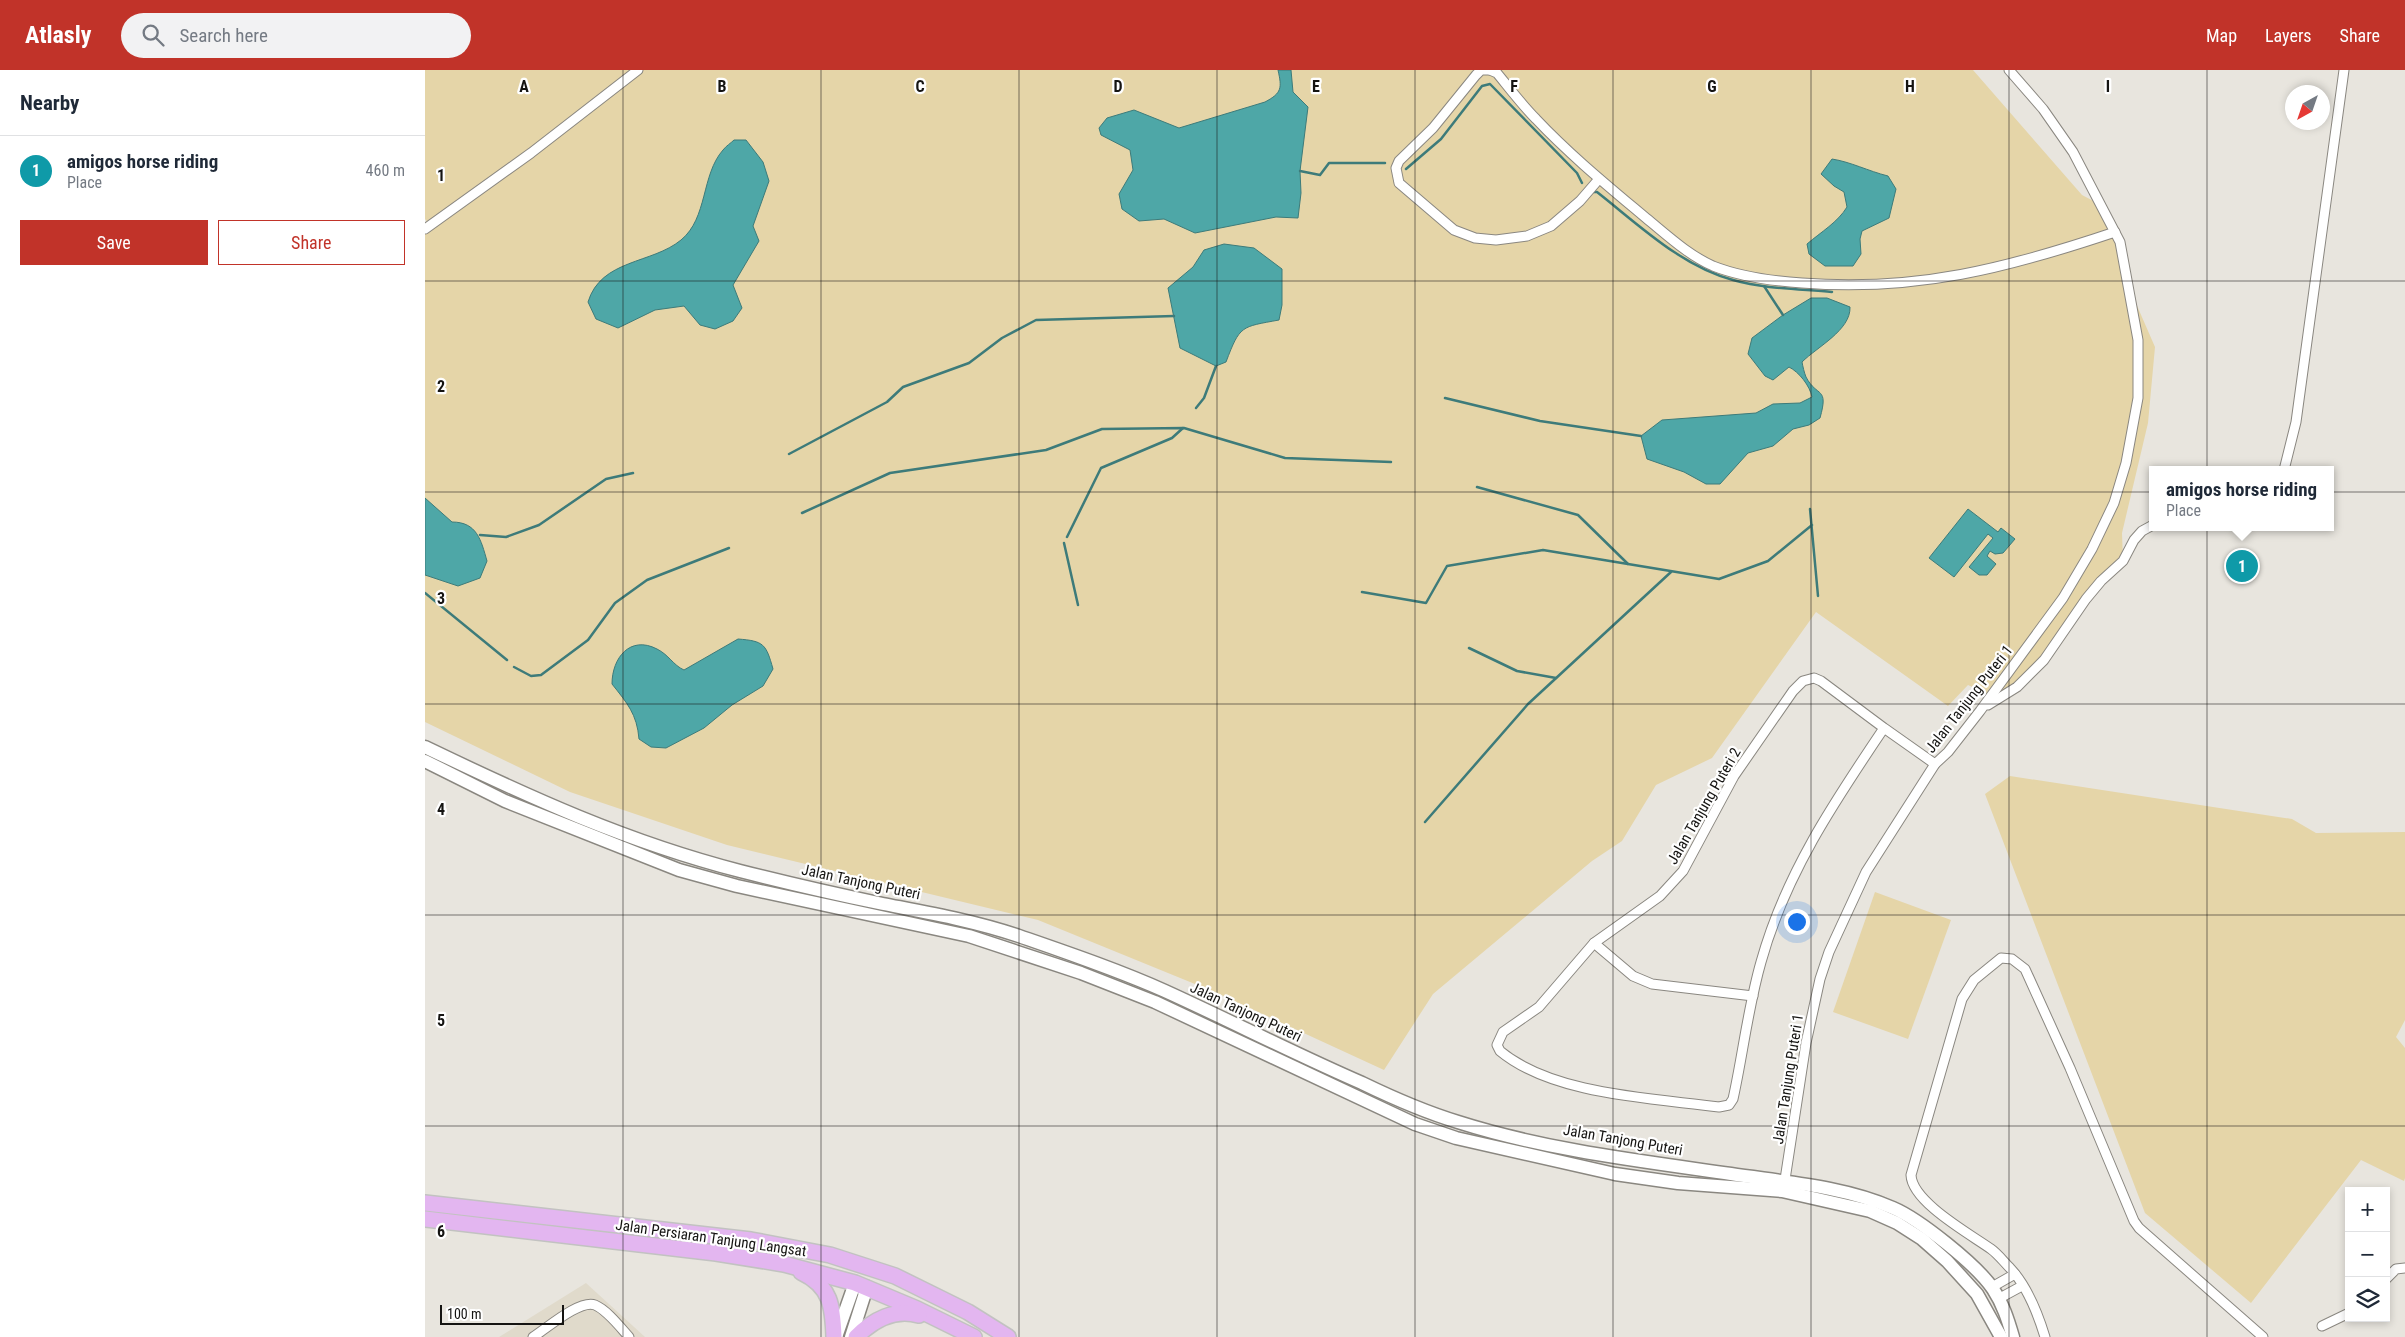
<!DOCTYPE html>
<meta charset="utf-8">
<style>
:root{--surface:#fff;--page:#f2f2f3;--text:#1f2937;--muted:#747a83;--line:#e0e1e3;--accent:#c13329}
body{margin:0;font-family:"Roboto Condensed",sans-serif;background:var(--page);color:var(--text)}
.controls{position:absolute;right:15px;bottom:15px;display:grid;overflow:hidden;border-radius:0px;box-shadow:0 2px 8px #0003}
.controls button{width:45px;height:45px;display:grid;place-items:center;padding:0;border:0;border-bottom:1px solid var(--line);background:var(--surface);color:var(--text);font:25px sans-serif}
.compass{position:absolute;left:1860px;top:15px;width:45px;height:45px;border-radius:50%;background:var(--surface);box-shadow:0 2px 8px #0003;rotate:220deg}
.scale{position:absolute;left:15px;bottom:12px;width:124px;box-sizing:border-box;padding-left:5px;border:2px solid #151412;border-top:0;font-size:14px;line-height:18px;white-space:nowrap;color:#151412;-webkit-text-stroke:4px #fff;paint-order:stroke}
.you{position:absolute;left:1371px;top:851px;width:18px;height:18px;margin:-12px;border:4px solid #fff;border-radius:50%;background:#1a73e8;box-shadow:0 0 0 8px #1a73e833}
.badge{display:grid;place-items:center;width:32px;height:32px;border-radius:50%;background:var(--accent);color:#fff;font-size:16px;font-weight:700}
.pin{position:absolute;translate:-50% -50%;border:2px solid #fff;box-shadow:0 1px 5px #0006}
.popup{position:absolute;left:1724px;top:396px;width:185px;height:65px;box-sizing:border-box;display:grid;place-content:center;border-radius:0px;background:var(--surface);filter:drop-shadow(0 1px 4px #0005);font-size:16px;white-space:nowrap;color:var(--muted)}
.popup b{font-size:19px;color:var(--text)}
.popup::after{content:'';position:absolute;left:50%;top:100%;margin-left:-10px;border:10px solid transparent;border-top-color:var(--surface)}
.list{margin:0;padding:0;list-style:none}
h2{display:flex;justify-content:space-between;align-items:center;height:65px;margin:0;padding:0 20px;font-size:21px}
h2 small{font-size:16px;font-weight:400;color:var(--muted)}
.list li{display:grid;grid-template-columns:32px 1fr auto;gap:15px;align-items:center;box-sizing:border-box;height:70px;padding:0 20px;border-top:1px solid var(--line)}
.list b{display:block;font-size:19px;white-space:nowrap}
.list p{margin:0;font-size:16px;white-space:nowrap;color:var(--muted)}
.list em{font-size:16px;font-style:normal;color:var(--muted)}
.actions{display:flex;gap:10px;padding:15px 20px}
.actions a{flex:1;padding:11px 0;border:1px solid var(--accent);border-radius:0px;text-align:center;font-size:18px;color:var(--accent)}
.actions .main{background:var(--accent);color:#fff}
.icon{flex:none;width:28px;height:28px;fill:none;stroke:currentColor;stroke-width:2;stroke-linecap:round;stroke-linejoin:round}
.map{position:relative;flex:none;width:1980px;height:1267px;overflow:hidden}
header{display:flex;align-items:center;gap:30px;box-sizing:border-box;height:70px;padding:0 25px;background:var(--accent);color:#fff}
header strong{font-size:24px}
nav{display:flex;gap:28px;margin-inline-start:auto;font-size:18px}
.search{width:350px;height:45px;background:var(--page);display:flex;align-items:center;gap:12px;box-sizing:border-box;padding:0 18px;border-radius:28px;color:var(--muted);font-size:19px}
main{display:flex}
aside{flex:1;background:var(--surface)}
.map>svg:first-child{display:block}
</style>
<header>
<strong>Atlasly</strong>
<div class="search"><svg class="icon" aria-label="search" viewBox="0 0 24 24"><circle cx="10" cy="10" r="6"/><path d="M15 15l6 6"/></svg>Search here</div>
<nav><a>Map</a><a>Layers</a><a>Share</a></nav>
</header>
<main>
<aside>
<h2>Nearby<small></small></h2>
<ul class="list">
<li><span class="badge" style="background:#0f9aa8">1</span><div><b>amigos horse riding</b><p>Place</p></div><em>460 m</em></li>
</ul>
<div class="actions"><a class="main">Save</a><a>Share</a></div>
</aside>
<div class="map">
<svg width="1980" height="1267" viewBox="0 0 1980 1267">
<rect width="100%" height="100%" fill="#e8e5de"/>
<path fill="#e0dacb" d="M161,1213L220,1267H74Z"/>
<g fill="#e5d5a8">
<path d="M0,0H1548L1657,125L1678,136L1695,172L1703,215L1730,277L1723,353L1697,463L1698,491L1676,511L1619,590L1571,628L1543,615L1523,636L1391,542L1287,688L1231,715L1197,771L1167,791L1008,924L959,1000L792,923L613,850L302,775L145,722L0,652V159L5,156L0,149Z"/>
<path d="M1585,706L1867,749L1891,763L1980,762V950L1971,967L1980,978V1108L1979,1111L1936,1090L1826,1233L1720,1143L1560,724Z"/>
<path d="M1450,822L1526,850L1483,969L1408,942Z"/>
</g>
<g fill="#4ea7a7" stroke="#3d7b7a">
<path d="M853,0H866L868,22L883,37L875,101L876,123L873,148L851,147L770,163L739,149L714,151L697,139L694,124L708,100L705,80L676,65L674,58L682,48L709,40L754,58L840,32C857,23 857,18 853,0Z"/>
<path d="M309,70H321L338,92L344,111L328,156L334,171L308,215L317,238L308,251L290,259L275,255L259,236L230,240L193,258L171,249L163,232C176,189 227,194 256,170C283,148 276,105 298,80C301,76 306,73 309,70Z"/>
<path d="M1407,89C1426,92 1443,101 1463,106L1471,119L1464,148L1437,161L1435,169L1436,184L1428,196H1400L1384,184L1382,174C1396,162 1413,152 1422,137L1419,122L1409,116L1396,104Z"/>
<path d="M799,174L829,178L857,199V235L854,250C816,257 815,255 801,292L791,296L755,278L743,218L768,197L779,180Z"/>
<path d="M1386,228H1402L1425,237C1426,260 1392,277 1377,292C1378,297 1379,302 1381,307C1392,328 1404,316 1395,348L1384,355L1368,359L1348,376L1323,383L1295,414H1281L1259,402L1222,389L1216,366L1237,350L1331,343L1348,334L1375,333L1387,327C1385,316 1374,302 1364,297L1348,310L1340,306L1323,284L1327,268L1358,245Z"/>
<path d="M0,428L27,452C52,452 56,470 62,491L55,508L33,516L0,505Z"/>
<path d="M1543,439L1573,462L1576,458L1590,469L1578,483L1570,484L1565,481L1562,486L1571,494L1562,505H1554L1544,497L1568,468L1563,464L1529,507L1504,488Z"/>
<path d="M313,569C339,571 341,574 348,599L338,616L307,635L279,658L241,678L226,677L214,669C212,644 202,633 187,614C187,588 205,565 232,579C244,585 248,595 259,600Z"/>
</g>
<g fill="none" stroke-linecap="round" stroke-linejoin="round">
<g stroke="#3d7b7a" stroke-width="2.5">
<path d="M981,99L1016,69L1057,16L1065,14L1152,103L1157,113"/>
<path d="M875,101L895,105L904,93H960"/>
<path d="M1168,122H1172C1214,155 1256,196 1308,210C1340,219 1374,219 1407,222"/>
<path d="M1339,216L1358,245"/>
<path d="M1020,328L1115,351L1216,366"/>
<path d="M771,338L779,328L791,296"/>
<path d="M364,384L462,332L478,317L544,293L577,268L611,250L749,246"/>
<path d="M1052,417L1153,445L1203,494"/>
<path d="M1385,439L1393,526"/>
<path d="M377,443L465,403L621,380L677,359L759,358L860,388L966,392"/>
<path d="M55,465L81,467L114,455L181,409L208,403"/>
<path d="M642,467L676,398L747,368L758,358"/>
<path d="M639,473L653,535"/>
<path d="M937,522L1001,533L1022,496L1118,480L1294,509L1343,491L1387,455"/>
<path d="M0,523L82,590"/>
<path d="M1044,578L1092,601L1131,608"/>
<path d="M89,597L106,606L116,605L163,570L190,533L222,510L304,478"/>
<path d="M1000,752L1103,634L1246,502"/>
</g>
<g stroke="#8a8780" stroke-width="11">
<g id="street">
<path d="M1063,0H1056L1051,5L1008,58L974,91L971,98L974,113L1029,160L1050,168L1071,170L1102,166L1126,156L1155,131L1174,109"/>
<path d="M1065,0L1072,3C1085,19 1097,35 1111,49C1145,85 1183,116 1221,148C1242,165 1263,185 1288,196C1316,207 1347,211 1377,213C1491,222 1583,198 1690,162"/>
<path d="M0,159L106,83L213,0"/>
<path d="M1859,400L1871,352L1919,0"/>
<path d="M1563,635L1592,617L1619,590L1661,529L1676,511L1698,491L1709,470L1717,461L1728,455"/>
<path d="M1459,658C1409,732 1360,805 1336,892C1323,937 1318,984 1308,1029L1304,1035L1294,1037C1227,1028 1128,1025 1075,981L1072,975L1078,962L1114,937L1169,873L1235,826L1258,801L1309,706L1368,621L1378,611L1389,608L1396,611L1459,658L1510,694"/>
<path d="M1169,873L1208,906L1227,914L1328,926"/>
<path d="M1359,1116L1381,973L1395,909L1404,882L1441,802L1510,694L1523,682L1555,641L1638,528L1667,479L1689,433L1701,393L1713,328V270L1695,172L1648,82L1618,39L1584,0"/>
<path d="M1961,1209L1971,1199L1980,1198"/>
<path d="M1567,1217L1590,1204"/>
<path d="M1573,1229L1597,1216"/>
<path d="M1897,1256L1924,1243"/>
<path d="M108,1267C121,1259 155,1229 170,1235C182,1240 195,1257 204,1267"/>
<path d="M1620,1267C1613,1244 1602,1216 1585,1198C1579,1192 1573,1184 1566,1179C1545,1164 1487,1132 1486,1105L1537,929L1549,910L1576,888L1587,889L1600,899L1645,998L1709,1151L1714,1158L1838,1267"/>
</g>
</g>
<g stroke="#8a8780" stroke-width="15">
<g id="secondary">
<path d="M0,677C104,727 202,772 315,801C362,813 410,824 458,834C504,843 550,851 594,866C643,883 693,900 740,921C806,951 870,984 937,1013C968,1028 1000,1042 1033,1052C1121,1080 1215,1091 1306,1104C1359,1112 1418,1116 1468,1138C1494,1149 1552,1195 1568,1219C1578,1234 1583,1250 1588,1267"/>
<path d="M0,691L80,731L254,800L312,816L544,866L656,903L730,932L990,1054L1031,1068L1190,1104L1253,1113L1357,1121L1445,1141L1472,1153L1497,1169L1522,1191L1552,1224L1576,1267"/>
<path d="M411,1267L430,1213"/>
<path d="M426,1267L442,1217"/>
</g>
</g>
<g stroke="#c2c2c1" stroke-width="18">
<g id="primary">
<path d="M0,1133L326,1170L405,1185L470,1206L543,1242L583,1267"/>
<path d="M0,1149L291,1183L359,1194L430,1213L492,1239L549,1267"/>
<path d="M376,1202C406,1216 408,1237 409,1267"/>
<path d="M431,1267C448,1250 470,1238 494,1245"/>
</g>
</g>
<use href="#street" stroke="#fff" stroke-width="9"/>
<use href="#secondary" stroke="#fff" stroke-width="12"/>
<use href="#primary" stroke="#e3b6f0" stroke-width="15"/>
</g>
<path fill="none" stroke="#151412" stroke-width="1" stroke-opacity="0.55" d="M198,0V1267M396,0V1267M594,0V1267M792,0V1267M990,0V1267M1188,0V1267M1386,0V1267M1584,0V1267M1782,0V1267M0,211H1980M0,422H1980M0,634H1980M0,845H1980M0,1056H1980"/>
<g text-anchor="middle" stroke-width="4.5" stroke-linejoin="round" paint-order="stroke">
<g font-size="15" fill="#151412" stroke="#fff">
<text transform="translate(1544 629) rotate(-52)" y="5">Jalan Tanjung Puteri 1</text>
<text transform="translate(1279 736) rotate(-60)" y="5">Jalan Tanjung Puteri 2</text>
<text transform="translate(436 812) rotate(12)" y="5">Jalan Tanjong Puteri</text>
<text transform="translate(821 942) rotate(25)" y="5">Jalan Tanjong Puteri</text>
<text transform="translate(1363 1009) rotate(-81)" y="5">Jalan Tanjung Puteri 1</text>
<text transform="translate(1198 1070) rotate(10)" y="5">Jalan Tanjong Puteri</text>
<text transform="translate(286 1168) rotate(8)" y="5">Jalan Persiaran Tanjung Langsat</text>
</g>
</g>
<g font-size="16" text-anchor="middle" font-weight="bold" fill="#151412" stroke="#fff" stroke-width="4.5" stroke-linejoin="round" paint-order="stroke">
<text x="99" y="22">A</text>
<text x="297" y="22">B</text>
<text x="495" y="22">C</text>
<text x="693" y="22">D</text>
<text x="891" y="22">E</text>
<text x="1089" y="22">F</text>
<text x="1287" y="22">G</text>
<text x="1485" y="22">H</text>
<text x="1683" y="22">I</text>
<text x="16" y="111">1</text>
<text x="16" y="322">2</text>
<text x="16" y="534">3</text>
<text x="16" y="745">4</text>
<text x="16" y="956">5</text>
<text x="16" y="1167">6</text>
</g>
</svg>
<div class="controls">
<button>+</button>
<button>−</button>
<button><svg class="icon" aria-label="layers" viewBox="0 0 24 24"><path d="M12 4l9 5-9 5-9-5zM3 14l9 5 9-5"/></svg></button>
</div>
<svg class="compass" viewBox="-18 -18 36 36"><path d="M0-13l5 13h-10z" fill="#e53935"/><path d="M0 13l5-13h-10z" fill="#747a83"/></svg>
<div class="scale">100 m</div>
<div class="you"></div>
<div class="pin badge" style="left:1817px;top:496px;background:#0f9aa8">1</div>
<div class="popup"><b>amigos horse riding</b>Place</div>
</div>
</main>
